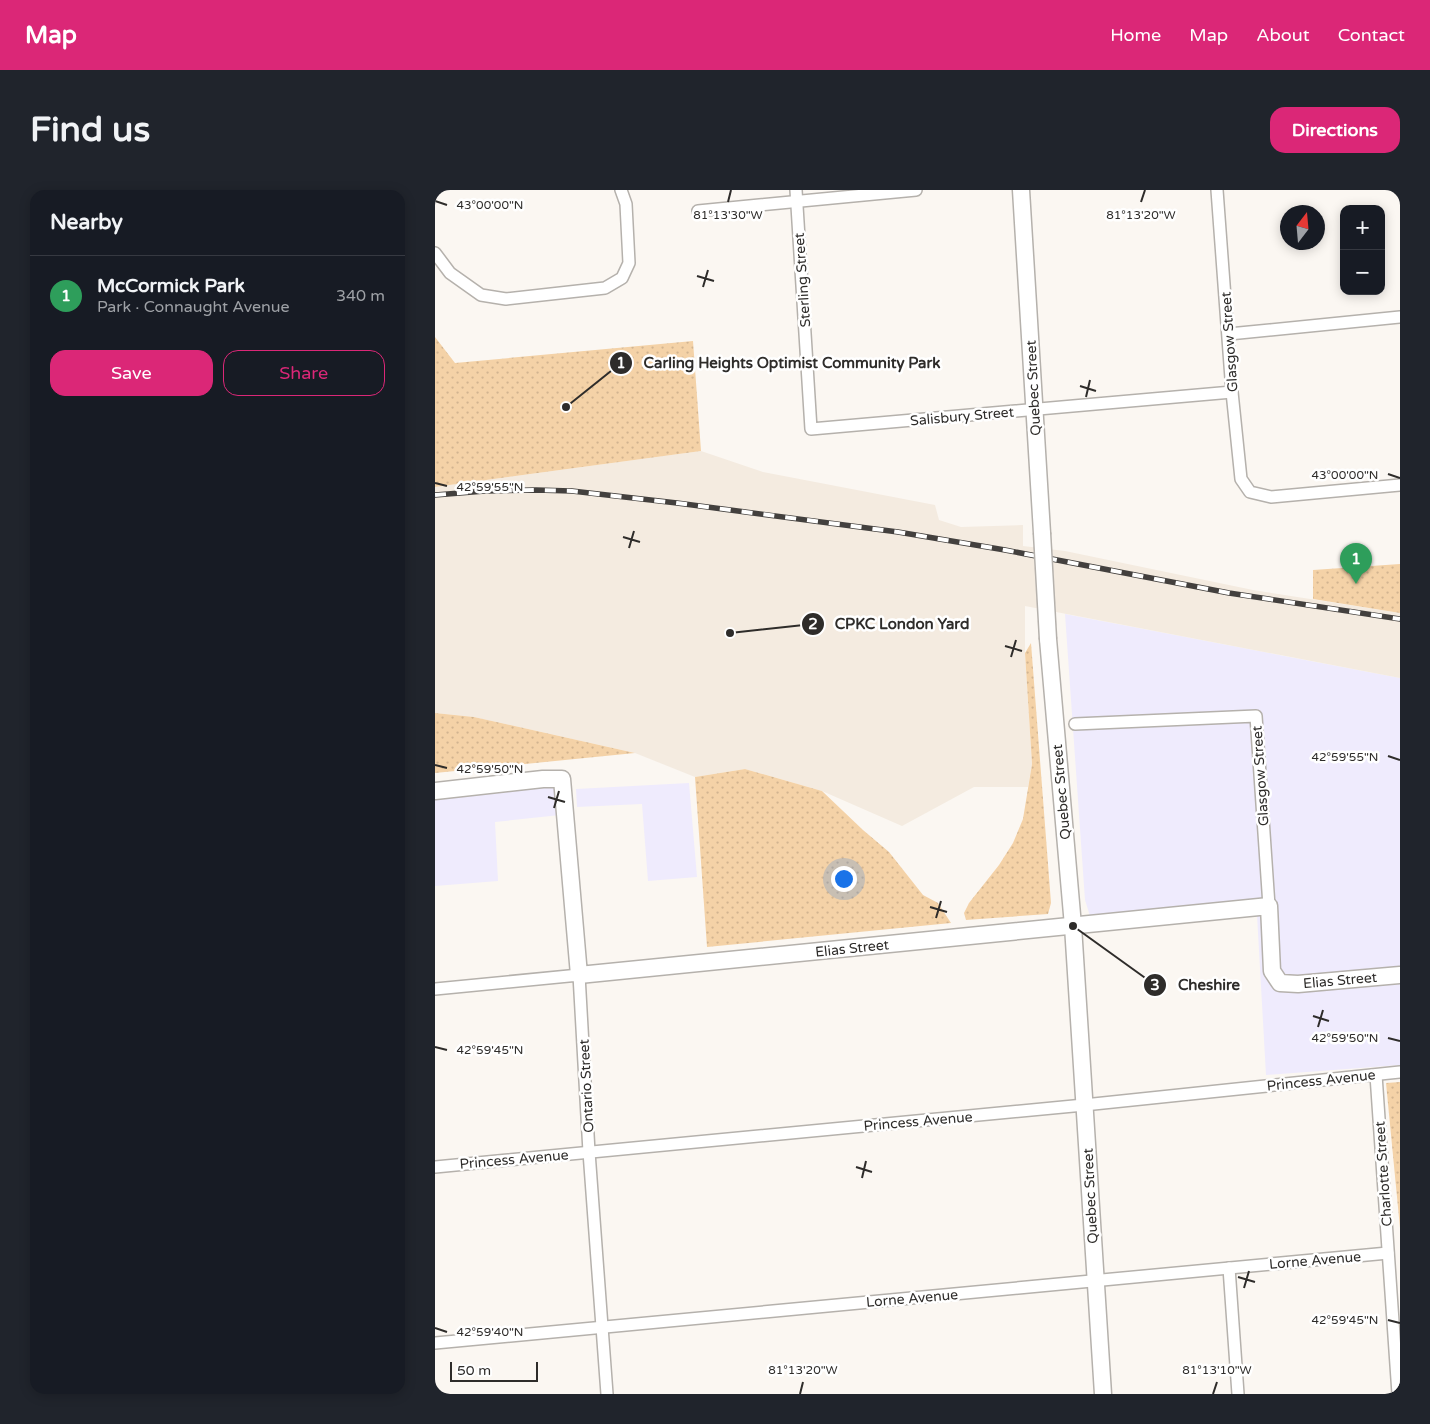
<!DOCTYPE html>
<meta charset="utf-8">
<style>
:root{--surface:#171b24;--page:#20242c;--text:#f1f3f6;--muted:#9ea1a6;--line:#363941;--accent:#db2777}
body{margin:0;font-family:"Varela Round",sans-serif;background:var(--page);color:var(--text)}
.controls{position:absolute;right:15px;top:15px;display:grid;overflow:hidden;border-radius:10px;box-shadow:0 2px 12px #0003}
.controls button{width:45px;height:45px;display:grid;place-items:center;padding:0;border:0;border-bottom:1px solid var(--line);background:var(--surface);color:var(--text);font:25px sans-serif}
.compass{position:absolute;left:845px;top:15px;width:45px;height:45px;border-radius:50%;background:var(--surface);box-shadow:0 2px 12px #0003;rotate:16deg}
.scale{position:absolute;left:15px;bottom:12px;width:88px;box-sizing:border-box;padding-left:5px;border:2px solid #2e2c2a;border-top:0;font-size:14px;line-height:18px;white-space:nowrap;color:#2e2c2a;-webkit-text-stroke:4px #fff;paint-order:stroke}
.you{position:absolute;left:408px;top:688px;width:18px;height:18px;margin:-12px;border:4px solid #fff;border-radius:50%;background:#1a73e8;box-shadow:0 0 0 8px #1a73e833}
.badge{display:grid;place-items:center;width:32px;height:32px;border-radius:50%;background:var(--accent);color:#fff;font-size:16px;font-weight:700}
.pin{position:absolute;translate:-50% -41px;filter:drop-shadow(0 1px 2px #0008)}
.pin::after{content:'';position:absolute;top:26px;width:18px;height:15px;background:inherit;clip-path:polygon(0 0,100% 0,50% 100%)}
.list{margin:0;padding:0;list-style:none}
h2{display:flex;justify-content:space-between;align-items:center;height:65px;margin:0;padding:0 20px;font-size:21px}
h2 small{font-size:16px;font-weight:400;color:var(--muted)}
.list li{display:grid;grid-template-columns:32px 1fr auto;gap:15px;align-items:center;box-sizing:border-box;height:80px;padding:0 20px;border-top:1px solid var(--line)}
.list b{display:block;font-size:19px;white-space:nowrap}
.list p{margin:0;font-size:16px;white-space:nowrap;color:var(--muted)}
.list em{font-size:16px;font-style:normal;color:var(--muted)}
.actions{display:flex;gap:10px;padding:15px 20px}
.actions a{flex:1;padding:11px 0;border:1px solid var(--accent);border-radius:15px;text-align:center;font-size:18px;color:var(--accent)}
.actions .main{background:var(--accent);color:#fff}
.map{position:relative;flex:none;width:965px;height:1204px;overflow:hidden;border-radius:15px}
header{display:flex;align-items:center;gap:30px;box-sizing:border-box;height:70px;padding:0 25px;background:var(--accent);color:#fff}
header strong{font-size:24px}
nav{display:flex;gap:28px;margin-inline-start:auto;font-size:18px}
.intro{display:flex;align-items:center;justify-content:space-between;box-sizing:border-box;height:120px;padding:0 30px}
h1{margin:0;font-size:35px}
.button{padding:12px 22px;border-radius:15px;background:var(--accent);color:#fff;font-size:18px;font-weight:700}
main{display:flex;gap:30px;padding:0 30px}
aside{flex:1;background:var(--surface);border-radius:15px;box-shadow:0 2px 12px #0003}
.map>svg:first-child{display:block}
</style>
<header>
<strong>Map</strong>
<nav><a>Home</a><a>Map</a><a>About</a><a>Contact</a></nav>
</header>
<div class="intro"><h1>Find us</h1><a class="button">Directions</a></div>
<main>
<aside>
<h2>Nearby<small></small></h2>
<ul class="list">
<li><span class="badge" style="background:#2e9e5b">1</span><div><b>McCormick Park</b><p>Park · Connaught Avenue</p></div><em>340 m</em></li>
</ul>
<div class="actions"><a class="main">Save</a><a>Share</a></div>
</aside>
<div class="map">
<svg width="965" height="1204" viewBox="0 0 965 1204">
<defs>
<pattern id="grass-dots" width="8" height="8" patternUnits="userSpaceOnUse" patternTransform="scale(1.25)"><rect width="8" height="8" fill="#f4d2a7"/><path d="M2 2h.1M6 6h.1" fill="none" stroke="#d2b490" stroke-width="1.8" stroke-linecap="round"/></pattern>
</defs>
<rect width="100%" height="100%" fill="#fbf7f2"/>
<g fill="#efebfd">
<path d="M630,424L965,488V875L831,885L822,725L659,739L650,710Z"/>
<path d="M254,593L262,687L213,691L207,614L142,617L141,599Z"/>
<path d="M119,595L125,625L60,632L63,691L0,696V607Z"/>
</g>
<path fill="#f4ebe0" d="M266,261L328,282L500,315L504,330L526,337L588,335V356L630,361L818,400L965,423V488L590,416V463L597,574L593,597H539L467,636L387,601L310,579L260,587L200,563L39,527L0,523V297Z"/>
<g fill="url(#grass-dots)">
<path d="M0,147L20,173L258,151L266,261L0,297Z"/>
<path d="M965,374V423L878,409V380Z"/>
<path d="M596,453L616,713L613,724L531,730L529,723L534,713L564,675L578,653L588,629L597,574L590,463Z"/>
<path d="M0,523L39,527L200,563L0,583Z"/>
<path d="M310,579L387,601L428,640L454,662L488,705L503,713L516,733L272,757L260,587Z"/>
<path d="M965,892V1038L951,893Z"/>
</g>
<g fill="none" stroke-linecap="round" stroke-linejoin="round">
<g stroke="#b5b1ac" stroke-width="14">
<g id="street">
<path d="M361,0L376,239L797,202"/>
<path d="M782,0L797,202L806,289L815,302L836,307L965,295"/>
<path d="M263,21L481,0"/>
<path d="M0,63L15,83L46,105L71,109L170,98L187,88L194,73L191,14L186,0"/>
<path d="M794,144L965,127"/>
<path d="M640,534L821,526L834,716"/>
<path d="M0,799L144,785L154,962L172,1204"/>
<path d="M941,885L963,1204"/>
<path d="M0,977L649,915L965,882"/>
<path d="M794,1078L803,1204"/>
<path d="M0,1153L953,1063"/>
</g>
</g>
<g stroke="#b5b1ac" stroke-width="19">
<g id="secondary">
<path d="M586,0L607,343"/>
<path d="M613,449L638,736L668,1204"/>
<path d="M0,601L108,589H127L144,785L834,716L837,781L845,793L863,794L965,785"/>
</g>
</g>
<use href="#street" stroke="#fff" stroke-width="11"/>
<use href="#secondary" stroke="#fff" stroke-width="16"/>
<g stroke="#43403e" stroke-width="5.5">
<path id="rail" d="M0,305L50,301L101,300L137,301L242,313L463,342L570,360L794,403L965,429"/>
</g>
<use href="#rail" stroke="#fff" stroke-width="4" stroke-dasharray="11" stroke-linecap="butt"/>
<g stroke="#b5b1ac" stroke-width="19" stroke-linecap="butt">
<path id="secondary-bridge" d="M607,343L613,449"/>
</g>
<use href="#secondary-bridge" stroke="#fff" stroke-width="16"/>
</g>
<path fill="none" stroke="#2e2c2a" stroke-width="2" d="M0,11L12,15M293,12L296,0M706,12L710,0M262,86L279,91M268,97L273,80M645,196L661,201M651,207L655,190M953,284L965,288M0,293L12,296M188,347L205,352M194,358L199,341M570,456L587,461M576,467L581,450M953,566L965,570M0,575L12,578M113,607L130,612M119,618L124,601M495,717L512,722M501,728L506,711M878,826L894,831M883,837L888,820M953,848L965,851M0,857L12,860M421,977L437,982M427,988L431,971M803,1087L820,1092M809,1098L814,1081M953,1130L965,1133M0,1138L12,1142M365,1204L368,1192M778,1204L782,1192"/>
<g text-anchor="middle" stroke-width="5" stroke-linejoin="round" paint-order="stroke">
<g font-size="14" fill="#2e2c2a" stroke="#fff">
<text transform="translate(367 90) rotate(-94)" y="5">Sterling Street</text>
<text transform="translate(794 152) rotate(-94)" y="5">Glasgow Street</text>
<text transform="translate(598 198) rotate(-93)" y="5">Quebec Street</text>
<text transform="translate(527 226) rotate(-5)" y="5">Salisbury Street</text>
<text transform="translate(825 586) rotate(-94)" y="5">Glasgow Street</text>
<text transform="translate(626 602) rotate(-95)" y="5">Quebec Street</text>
<text transform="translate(417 758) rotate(-6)" y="5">Elias Street</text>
<text transform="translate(905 790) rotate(-5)" y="5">Elias Street</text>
<text transform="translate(886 890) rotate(-6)" y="5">Princess Avenue</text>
<text transform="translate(151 896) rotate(-93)" y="5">Ontario Street</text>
<text transform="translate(483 931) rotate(-5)" y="5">Princess Avenue</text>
<text transform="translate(79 969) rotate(-5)" y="5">Princess Avenue</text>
<text transform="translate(948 984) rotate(-94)" y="5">Charlotte Street</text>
<text transform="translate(655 1006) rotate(-93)" y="5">Quebec Street</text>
<text transform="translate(880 1070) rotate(-5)" y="5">Lorne Avenue</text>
<text transform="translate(477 1108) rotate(-5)" y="5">Lorne Avenue</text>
</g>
</g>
<g font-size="12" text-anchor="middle" fill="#2e2c2a" stroke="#fff" stroke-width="5" stroke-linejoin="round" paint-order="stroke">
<text x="55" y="19">43°00'00"N</text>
<text x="293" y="29">81°13'30"W</text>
<text x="706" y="29">81°13'20"W</text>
<text x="910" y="289">43°00'00"N</text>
<text x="55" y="301">42°59'55"N</text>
<text x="910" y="571">42°59'55"N</text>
<text x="55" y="583">42°59'50"N</text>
<text x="910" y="852">42°59'50"N</text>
<text x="55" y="864">42°59'45"N</text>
<text x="910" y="1134">42°59'45"N</text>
<text x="55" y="1146">42°59'40"N</text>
<text x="368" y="1184">81°13'20"W</text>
<text x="782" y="1184">81°13'10"W</text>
</g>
<path fill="none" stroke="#2e2c2a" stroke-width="2" d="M131 217L186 173M295 443L378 434M638 736L720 795"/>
<g fill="#2e2c2a" stroke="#fff" stroke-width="2">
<circle cx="131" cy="217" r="5"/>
<circle cx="295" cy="443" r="5"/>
<circle cx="638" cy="736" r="5"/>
<circle cx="186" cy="173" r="12"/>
<circle cx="378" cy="434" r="12"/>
<circle cx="720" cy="795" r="12"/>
</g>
<g font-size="15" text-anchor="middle" font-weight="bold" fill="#fff">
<text x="186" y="178">1</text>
<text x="378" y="439">2</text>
<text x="720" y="800">3</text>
</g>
<g font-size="15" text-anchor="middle" font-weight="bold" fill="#2e2c2a" stroke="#fff" stroke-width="5" stroke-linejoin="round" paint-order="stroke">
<text x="357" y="178">Carling Heights Optimist Community Park</text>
<text x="467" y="439">CPKC London Yard</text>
<text x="774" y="800">Cheshire</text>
</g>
</svg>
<div class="controls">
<button>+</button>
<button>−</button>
</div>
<svg class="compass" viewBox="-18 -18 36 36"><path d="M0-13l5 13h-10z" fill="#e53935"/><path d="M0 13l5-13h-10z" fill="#9ea1a6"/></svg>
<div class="scale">50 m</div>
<div class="you"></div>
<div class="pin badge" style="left:921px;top:394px;background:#2e9e5b">1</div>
</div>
</main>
